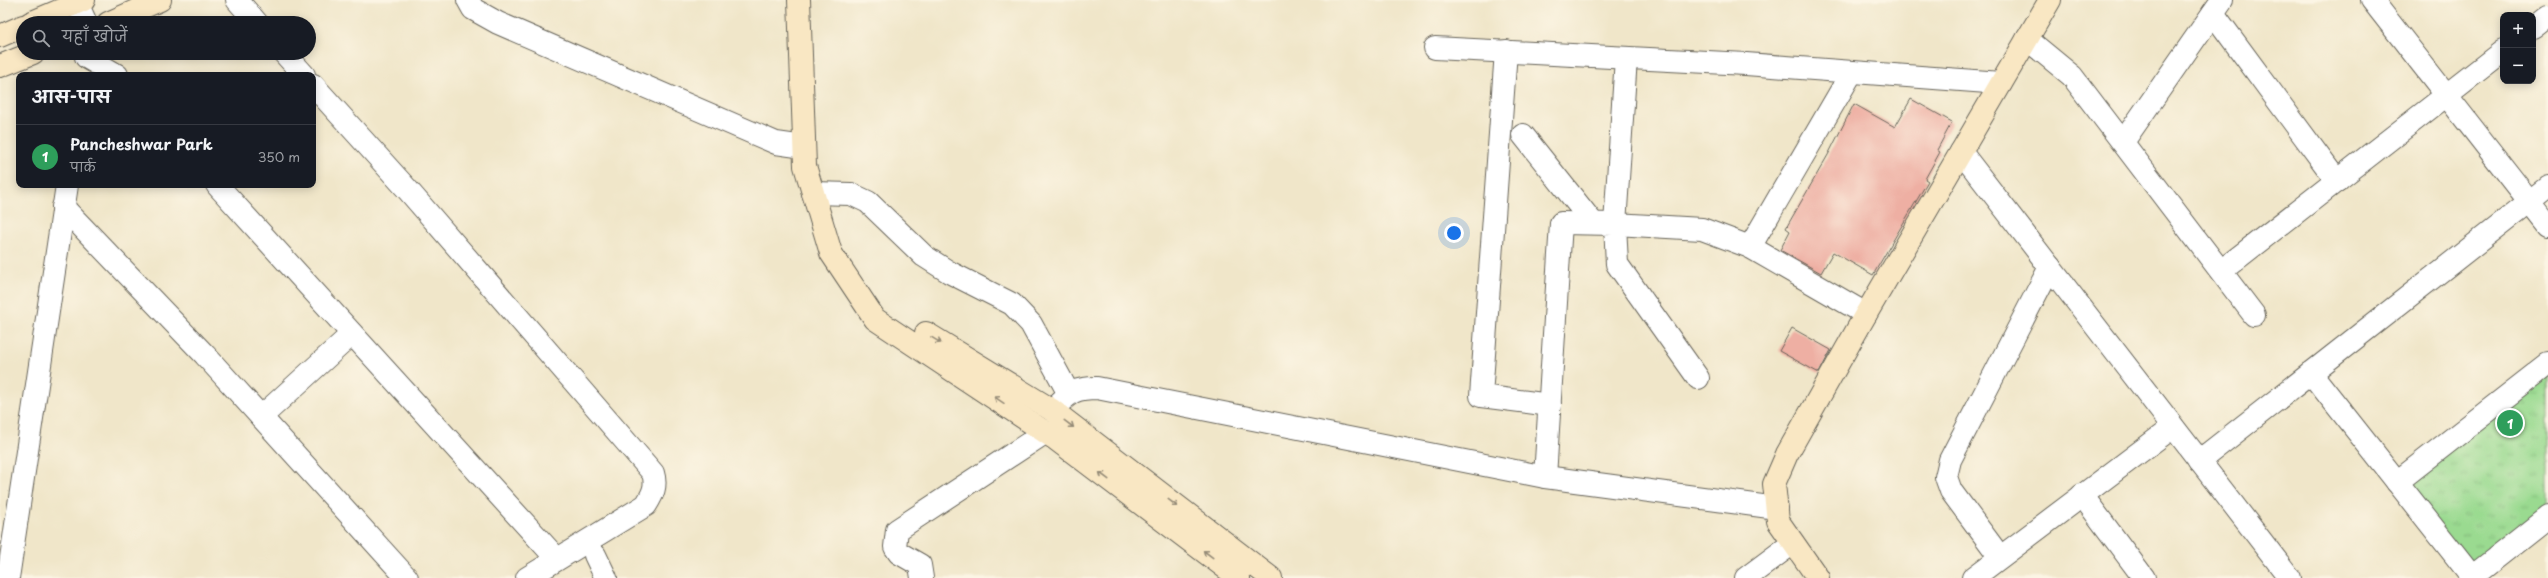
<!DOCTYPE html>
<html lang="hi">
<meta charset="utf-8">
<style>
:root{--surface:#171b24;--page:#242831;--text:#f1f3f6;--muted:#9ea1a6;--line:#363941;--accent:#ea580c}
body{margin:0;font-family:"Playpen Sans","Playpen Sans Deva",sans-serif;background:var(--page);color:var(--text)}
.controls{position:absolute;right:12px;top:12px;display:grid;overflow:hidden;border-radius:8px;box-shadow:0 2px 10px #0003}
.controls button{width:36px;height:36px;display:grid;place-items:center;padding:0;border:0;border-bottom:1px solid var(--line);background:var(--surface);color:var(--text);font:20px sans-serif}
.you{position:absolute;left:1454px;top:233px;width:14px;height:14px;margin:-10px;border:3px solid #fff;border-radius:50%;background:#1a73e8;box-shadow:0 0 0 6px #1a73e833}
.badge{display:grid;place-items:center;width:26px;height:26px;border-radius:50%;background:var(--accent);color:#fff;font-size:13px;font-weight:700}
.pin{position:absolute;translate:-50% -50%;border:2px solid #fff;box-shadow:0 1px 4px #0006}
.list{margin:0;padding:0;list-style:none}
h2{display:flex;justify-content:space-between;align-items:center;height:52px;margin:0;padding:0 16px;font-size:17px}
h2 small{font-size:13px;font-weight:400;color:var(--muted)}
.list li{display:grid;grid-template-columns:26px 1fr auto;gap:12px;align-items:center;box-sizing:border-box;height:64px;padding:0 16px;border-top:1px solid var(--line)}
.list b{display:block;font-size:15px;white-space:nowrap}
.list p{margin:0;font-size:13px;white-space:nowrap;color:var(--muted)}
.list em{font-size:13px;font-style:normal;color:var(--muted)}
.icon{flex:none;width:22px;height:22px;fill:none;stroke:currentColor;stroke-width:2;stroke-linecap:round;stroke-linejoin:round}
.map{position:relative;flex:none;width:2548px;height:578px;overflow:hidden}
.search{position:absolute;background:var(--surface);box-shadow:0 2px 10px #0003;left:16px;top:16px;width:300px;height:44px;display:flex;align-items:center;gap:10px;box-sizing:border-box;padding:0 14px;border-radius:22px;color:var(--muted);font-size:15px}
.panel{position:absolute;background:var(--surface);box-shadow:0 2px 10px #0003;left:16px;top:72px;width:300px;height:116px;border-radius:8px}
.map>svg:first-child{display:block}
</style>
<div class="map">
<svg width="2548" height="578" viewBox="0 0 2548 578">
<defs>
<pattern id="park-tufts" width="24" height="20" patternUnits="userSpaceOnUse"><rect width="24" height="20" fill="#9ada90"/><path d="M3 7l-1-3M5 7V3M7 7l1-3M15 17l-1-3M17 17v-4M19 17l1-3" fill="none" stroke="#84ba7c"/></pattern>
</defs>
<rect width="100%" height="100%" fill="#fcf5e5"/>
<filter id="ink" filterUnits="userSpaceOnUse"><feTurbulence type="fractalNoise" baseFrequency=".025" numOctaves="2"/><feDisplacementMap in="SourceGraphic" scale="8" xChannelSelector="R" yChannelSelector="G"/><feConvolveMatrix kernelMatrix="1 2 1 2 8 2 1 2 1" color-interpolation-filters="sRGB"/></filter>
<filter id="wash" filterUnits="userSpaceOnUse"><feTurbulence type="fractalNoise" baseFrequency=".012" numOctaves="4" result="noise"/><feDisplacementMap in="SourceGraphic" scale="16" xChannelSelector="R" yChannelSelector="G"/><feGaussianBlur stdDeviation="0.9" result="paint"/><feColorMatrix in="noise" values="0 0 0 0 0 0 0 0 0 0 0 0 0 0 0 0 0 1.4 0 .05"/><feComposite in="paint" operator="in"/></filter>
<g filter="url(#wash)">
<rect width="100%" height="100%" fill="#f0e6c9"/>
<path fill="url(#park-tufts)" stroke="#5b7b56" d="M2548,364V517L2472,577L2397,482Z"/>
<g id="blocks">
<g fill="#eeafa3">
<path d="M1911,99L1952,122L1937,150L1940,152L1925,179L1928,181L1873,275L1833,252L1821,273L1780,250L1790,231L1786,228L1828,155L1854,104L1895,127Z"/>
<path d="M1792,328L1831,350L1819,373L1779,351Z"/>
</g>
</g>
</g>
<g filter="url(#ink)">
<use href="#blocks" fill-opacity="0" stroke="#666359" stroke-width="1"/>
<g fill="none" stroke-linecap="round" stroke-linejoin="round">
<g stroke="#666359" stroke-width="24">
<g id="street">
<path d="M237,0L257,23"/>
<path d="M468,0L473,9L498,23L776,143L804,147"/>
<path d="M2372,0L2548,225"/>
<path d="M77,3L86,23"/>
<path d="M2213,13L2337,181"/>
<path d="M2533,28L2548,16"/>
<path d="M2027,39L2072,76L2254,315"/>
<path d="M1435,48L1746,64L2001,83"/>
<path d="M1506,51L1481,396L1550,405"/>
<path d="M284,53L304,75"/>
<path d="M86,57L117,75"/>
<path d="M1626,58L1615,224L1702,229L1750,247L1866,314"/>
<path d="M313,85L407,189L653,473C657,486 653,494 646,505L527,578"/>
<path d="M1523,135L1593,223"/>
<path d="M2123,142L2222,0"/>
<path d="M1961,152L2290,578"/>
<path d="M217,185L557,559"/>
<path d="M813,193L851,194L868,202L924,256L949,272L1012,304L1031,324L1069,394"/>
<path d="M63,207L205,355L407,578"/>
<path d="M1750,247L1852,72"/>
<path d="M2221,271L2503,51"/>
<path d="M2311,373L2473,578"/>
<path d="M1052,410C1069,394 1072,388 1097,388L1545,477L1777,508"/>
<path d="M261,417L352,334"/>
<path d="M2199,461L2548,187"/>
<path d="M1545,477L1561,223L1615,224L1617,264L1698,378"/>
<path d="M2397,482L2548,364"/>
<path d="M2082,495L2144,578"/>
<path d="M595,555L606,578"/>
<path d="M2000,557L1951,491L1946,477L1950,460L2050,267"/>
<path d="M2472,577L2548,517"/>
<path d="M8,578L67,185"/>
<path d="M922,578L920,565L899,553L895,547L897,530L1046,432"/>
<path d="M1746,578L1793,543"/>
<path d="M1973,578L2173,427"/>
</g>
</g>
<g stroke="#666359" stroke-width="24">
<g id="secondary">
<path d="M799,0L805,166L831,253L875,319L1054,438L1239,578"/>
<path d="M30,23L84,0"/>
<path d="M108,23L160,0"/>
<path d="M0,36L23,26"/>
<path d="M0,66L33,53"/>
<path d="M926,333L1052,410L1271,578"/>
<path d="M1818,578L1778,521L1774,484L1787,454L1866,314L2050,0"/>
</g>
</g>
<use href="#street" stroke="#fff" stroke-width="22"/>
<use href="#secondary" stroke="#f9e7c3" stroke-width="22"/>
</g>
<defs><path id="oneway-shaft" d="M-6 0H5M1.5-3L5.5 0L1.5 3" fill="none" stroke-width="1.6" stroke-linecap="round" stroke-linejoin="round"/></defs>
<g stroke="#968c78">
<use href="#oneway-shaft" transform="translate(936 340) rotate(31)"/>
<use href="#oneway-shaft" transform="translate(999 400) rotate(-146)"/>
<use href="#oneway-shaft" transform="translate(1069 424) rotate(37)"/>
<use href="#oneway-shaft" transform="translate(1104 476) rotate(-143)"/>
<use href="#oneway-shaft" transform="translate(1173 503) rotate(37)"/>
<use href="#oneway-shaft" transform="translate(1208 554) rotate(-143)"/>
</g>
</g>
</svg>
<div class="controls">
<button>+</button>
<button>−</button>
</div>
<div class="you"></div>
<div class="pin badge" style="left:2510px;top:423px;background:#2e9e5b">1</div>
<div class="search"><svg class="icon" aria-label="search" viewBox="0 0 24 24"><circle cx="10" cy="10" r="6"/><path d="M15 15l6 6"/></svg>यहाँ खोजें</div>
<section class="panel">
<h2>आस-पास<small></small></h2>
<ul class="list">
<li><span class="badge" style="background:#2e9e5b">1</span><div><b>Pancheshwar Park</b><p>पार्क</p></div><em>350 m</em></li>
</ul>
</section>
</div>
